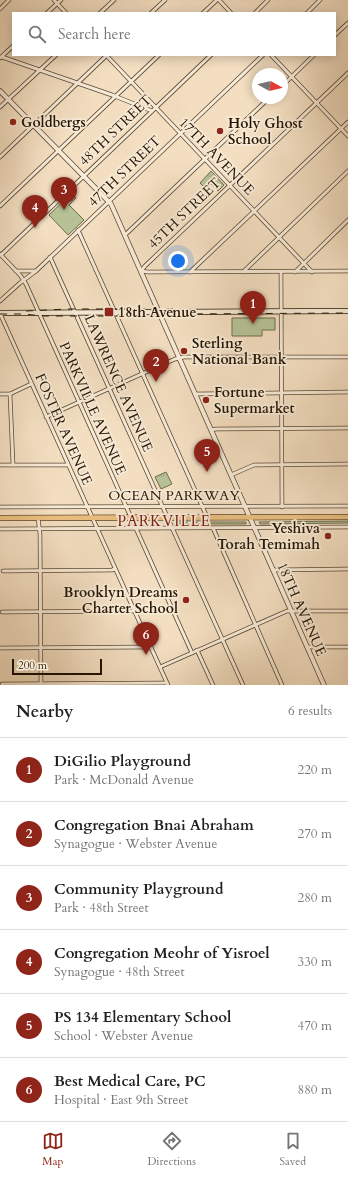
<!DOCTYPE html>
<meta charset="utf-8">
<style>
:root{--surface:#fff;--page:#f6f6f6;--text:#202124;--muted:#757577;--line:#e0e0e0;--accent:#8f2418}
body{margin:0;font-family:Cardo,serif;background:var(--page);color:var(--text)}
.compass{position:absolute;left:252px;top:68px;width:36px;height:36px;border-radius:50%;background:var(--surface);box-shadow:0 2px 10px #0003;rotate:98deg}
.scale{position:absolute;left:12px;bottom:10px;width:90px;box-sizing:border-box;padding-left:4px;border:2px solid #271702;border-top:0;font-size:11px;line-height:14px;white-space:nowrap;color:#271702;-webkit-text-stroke:3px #f7ead7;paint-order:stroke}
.you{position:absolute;left:178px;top:261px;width:14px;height:14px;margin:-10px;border:3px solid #fff;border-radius:50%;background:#1a73e8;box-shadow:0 0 0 6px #1a73e833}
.badge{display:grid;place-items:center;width:26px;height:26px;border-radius:50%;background:var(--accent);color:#fff;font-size:13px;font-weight:700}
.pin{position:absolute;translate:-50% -33px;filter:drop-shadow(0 1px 2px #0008)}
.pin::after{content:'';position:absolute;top:21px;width:14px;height:12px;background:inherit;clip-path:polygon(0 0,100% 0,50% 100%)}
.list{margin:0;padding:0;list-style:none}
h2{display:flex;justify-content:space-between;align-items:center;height:52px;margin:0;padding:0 16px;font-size:17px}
h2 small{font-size:13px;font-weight:400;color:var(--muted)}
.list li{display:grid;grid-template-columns:26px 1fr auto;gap:12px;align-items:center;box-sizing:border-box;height:64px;padding:0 16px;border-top:1px solid var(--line)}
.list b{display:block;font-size:15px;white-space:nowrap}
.list p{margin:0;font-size:13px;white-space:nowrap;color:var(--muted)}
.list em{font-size:13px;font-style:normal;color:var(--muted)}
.icon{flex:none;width:22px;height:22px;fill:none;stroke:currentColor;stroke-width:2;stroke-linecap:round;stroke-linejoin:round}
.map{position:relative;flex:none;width:348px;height:685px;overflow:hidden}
.search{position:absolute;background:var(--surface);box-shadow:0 2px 10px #0003;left:12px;right:12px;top:12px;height:44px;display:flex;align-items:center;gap:10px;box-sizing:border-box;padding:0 14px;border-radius:0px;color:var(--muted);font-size:15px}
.sheet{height:436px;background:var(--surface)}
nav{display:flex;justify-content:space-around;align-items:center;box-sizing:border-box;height:56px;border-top:1px solid var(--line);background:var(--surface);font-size:11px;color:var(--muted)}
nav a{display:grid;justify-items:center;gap:2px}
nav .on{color:var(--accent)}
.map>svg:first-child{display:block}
</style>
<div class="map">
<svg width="348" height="685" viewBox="0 0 348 685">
<defs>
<pattern id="grass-tufts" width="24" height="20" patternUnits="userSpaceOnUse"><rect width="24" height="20" fill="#b6c296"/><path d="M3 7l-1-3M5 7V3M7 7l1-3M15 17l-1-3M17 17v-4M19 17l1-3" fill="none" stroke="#9ca680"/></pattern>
</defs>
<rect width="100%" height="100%" fill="#f3dec1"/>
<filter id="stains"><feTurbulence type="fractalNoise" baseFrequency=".005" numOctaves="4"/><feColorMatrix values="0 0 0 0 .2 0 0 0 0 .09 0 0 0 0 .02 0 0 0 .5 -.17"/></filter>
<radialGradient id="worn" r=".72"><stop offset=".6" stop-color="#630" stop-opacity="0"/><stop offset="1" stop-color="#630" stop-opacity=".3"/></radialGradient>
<g fill="url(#grass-tufts)" stroke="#6e6c4c">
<path d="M211,171L224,185L218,191L212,184L210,185L208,183L203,186L200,183Z"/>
<path d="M166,472L172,484L161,489L155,477Z"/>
<path d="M348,521V523L260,524L259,522Z"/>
<path d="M176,522H246V524H177Z"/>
</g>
<g fill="#b6c296" stroke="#6e6c4c">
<path d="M72,193L76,198L69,205L84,220L68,235L49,215Z"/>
<path d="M232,318H275V330H262V336H232Z"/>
</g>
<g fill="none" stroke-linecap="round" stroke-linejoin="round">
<g stroke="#5a4932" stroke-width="4.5">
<g id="minor">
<path d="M54,0L66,13"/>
<path d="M219,0L231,13"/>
<path d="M0,9L9,0"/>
<path d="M47,13L61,0"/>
<path d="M100,13L114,0"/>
<path d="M151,13L165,0"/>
<path d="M203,13L217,0"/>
<path d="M255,13L268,0"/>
<path d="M307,13L320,0"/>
<path d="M335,35L348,23"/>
<path d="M106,55L312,272"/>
<path d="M271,55L348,136"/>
<path d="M2,57L112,95L152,111"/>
<path d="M0,58L13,46"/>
<path d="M348,73L145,266L141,271L148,272L348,271"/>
<path d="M282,86L314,55"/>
<path d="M0,107L56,55"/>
<path d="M0,157L107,55"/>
<path d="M0,206L159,55"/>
<path d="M78,230L207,517"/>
<path d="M125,235L269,98"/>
<path d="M0,254L20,275L26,284L192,653"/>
<path d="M1,255L211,55"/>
<path d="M50,257L243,685"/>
<path d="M16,271H36"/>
<path d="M190,272L348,122"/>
<path d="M243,272L348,171"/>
<path d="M281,272L282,507"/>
<path d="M295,272L348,220"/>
<path d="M0,301L20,283L36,271L263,55"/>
<path d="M0,313L2,318L168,685"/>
<path d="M0,394H10L31,384"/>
<path d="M10,394L13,465"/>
<path d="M195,394L348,392"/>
<path d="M46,417L175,359L184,357H348"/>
<path d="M211,430L216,429L348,428"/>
<path d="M1,465H68"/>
<path d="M231,475L254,465L348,464"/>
<path d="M0,507L348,506"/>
<path d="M38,518L40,534L41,685"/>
<path d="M213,528L282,685"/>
<path d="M0,529L348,527"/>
<path d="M273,570L348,569"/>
<path d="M3,571L112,570L115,569"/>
<path d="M2,612L134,611"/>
<path d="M307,647H348"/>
<path d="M1,648L151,647"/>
<path d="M197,650L213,685"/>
<path d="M160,667L287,611H348"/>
<path d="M2,684L167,683"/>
</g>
</g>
<g stroke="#5a4932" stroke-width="5.5">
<path id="tertiary" d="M0,91L111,204L324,685"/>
</g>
<g stroke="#271702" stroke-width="6">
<path id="secondary" d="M0,313L348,311"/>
</g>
<g stroke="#271702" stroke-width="6">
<path id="primary" d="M0,518L348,517"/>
</g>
<use href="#minor" stroke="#f7ead7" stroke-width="3"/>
<use href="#tertiary" stroke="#f7ead7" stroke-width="4"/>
<use href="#secondary" stroke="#f7ead7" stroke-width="4.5"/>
<use href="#primary" stroke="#eabf80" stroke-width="5"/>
<g stroke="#271702" stroke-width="1" stroke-dasharray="7 7" stroke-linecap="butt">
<path d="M26,311L68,309H178"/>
<path d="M0,314H22L45,316H152L179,314L348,313"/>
</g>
</g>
<g fill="#8f2418" stroke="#f7ead7" stroke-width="1.5">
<circle cx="13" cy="122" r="4"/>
<circle cx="220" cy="131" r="4"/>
<rect x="104" y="307" width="10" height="10" rx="2"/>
<circle cx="184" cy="351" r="4"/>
<circle cx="206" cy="400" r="4"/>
<circle cx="328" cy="536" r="4"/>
<circle cx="186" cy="600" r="4"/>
</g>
<g text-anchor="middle" stroke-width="3.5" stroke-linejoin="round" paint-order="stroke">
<g font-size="14" font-weight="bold" fill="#271702" stroke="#f7ead7" text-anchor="start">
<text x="21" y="127">Goldbergs</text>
<text x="228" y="128">Holy Ghost<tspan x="228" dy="16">School</tspan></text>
<text x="118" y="317">18th Avenue</text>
<text x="192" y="348">Sterling<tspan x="192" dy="16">National Bank</tspan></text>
<text x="214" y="397">Fortune<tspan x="214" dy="16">Supermarket</tspan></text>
<text x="320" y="533" text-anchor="end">Yeshiva<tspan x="320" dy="16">Torah Temimah</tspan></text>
<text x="178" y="597" text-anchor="end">Brooklyn Dreams<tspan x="178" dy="16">Charter School</tspan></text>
</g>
<g font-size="14" fill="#271702" stroke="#f7ead7">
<text transform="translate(115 130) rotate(-44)" y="5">48TH STREET</text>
<text transform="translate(217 156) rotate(46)" y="5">17TH AVENUE</text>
<text transform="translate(124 171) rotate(-44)" y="5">47TH STREET</text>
<text transform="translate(184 213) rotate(-44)" y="5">45TH STREET</text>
<text transform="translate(119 383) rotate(66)" y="5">LAWRENCE AVENUE</text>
<text transform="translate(93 408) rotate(66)" y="5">PARKVILLE AVENUE</text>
<text transform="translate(64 429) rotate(66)" y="5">FOSTER AVENUE</text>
<text x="174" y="500">OCEAN PARKWAY</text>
<text transform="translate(302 609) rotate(66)" y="5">18TH AVENUE</text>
</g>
<g font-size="15" letter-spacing="1" fill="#7a1f14" stroke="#f7ead7">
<text x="164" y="526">PARKVILLE</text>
</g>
</g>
<rect width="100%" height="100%" filter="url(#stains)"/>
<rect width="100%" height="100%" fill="url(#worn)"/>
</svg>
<svg class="compass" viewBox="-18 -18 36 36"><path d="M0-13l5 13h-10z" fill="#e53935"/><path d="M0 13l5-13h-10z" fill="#757577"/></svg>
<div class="scale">200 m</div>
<div class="you"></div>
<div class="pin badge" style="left:253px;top:324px">1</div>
<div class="pin badge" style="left:156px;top:382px">2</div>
<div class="pin badge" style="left:64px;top:210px">3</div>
<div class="pin badge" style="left:35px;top:228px">4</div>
<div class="pin badge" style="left:207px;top:472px">5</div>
<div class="pin badge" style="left:146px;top:655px">6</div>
<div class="search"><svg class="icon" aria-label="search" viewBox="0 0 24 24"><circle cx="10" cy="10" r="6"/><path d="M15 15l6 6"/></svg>Search here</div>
</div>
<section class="sheet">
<h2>Nearby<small>6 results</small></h2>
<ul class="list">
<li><span class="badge">1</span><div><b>DiGilio Playground</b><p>Park · McDonald Avenue</p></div><em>220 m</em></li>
<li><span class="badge">2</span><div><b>Congregation Bnai Abraham</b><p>Synagogue · Webster Avenue</p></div><em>270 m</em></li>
<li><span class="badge">3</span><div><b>Community Playground</b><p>Park · 48th Street</p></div><em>280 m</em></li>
<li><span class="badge">4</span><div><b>Congregation Meohr of Yisroel</b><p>Synagogue · 48th Street</p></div><em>330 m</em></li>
<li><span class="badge">5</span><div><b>PS 134 Elementary School</b><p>School · Webster Avenue</p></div><em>470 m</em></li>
<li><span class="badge">6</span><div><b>Best Medical Care, PC</b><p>Hospital · East 9th Street</p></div><em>880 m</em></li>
</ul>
</section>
<nav>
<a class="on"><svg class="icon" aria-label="map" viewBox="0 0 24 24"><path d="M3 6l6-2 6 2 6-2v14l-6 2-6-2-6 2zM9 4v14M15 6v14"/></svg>Map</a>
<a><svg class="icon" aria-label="directions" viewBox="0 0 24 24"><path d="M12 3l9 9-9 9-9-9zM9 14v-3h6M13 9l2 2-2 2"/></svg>Directions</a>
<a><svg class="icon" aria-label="saved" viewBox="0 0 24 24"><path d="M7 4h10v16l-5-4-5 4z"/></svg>Saved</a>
</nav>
